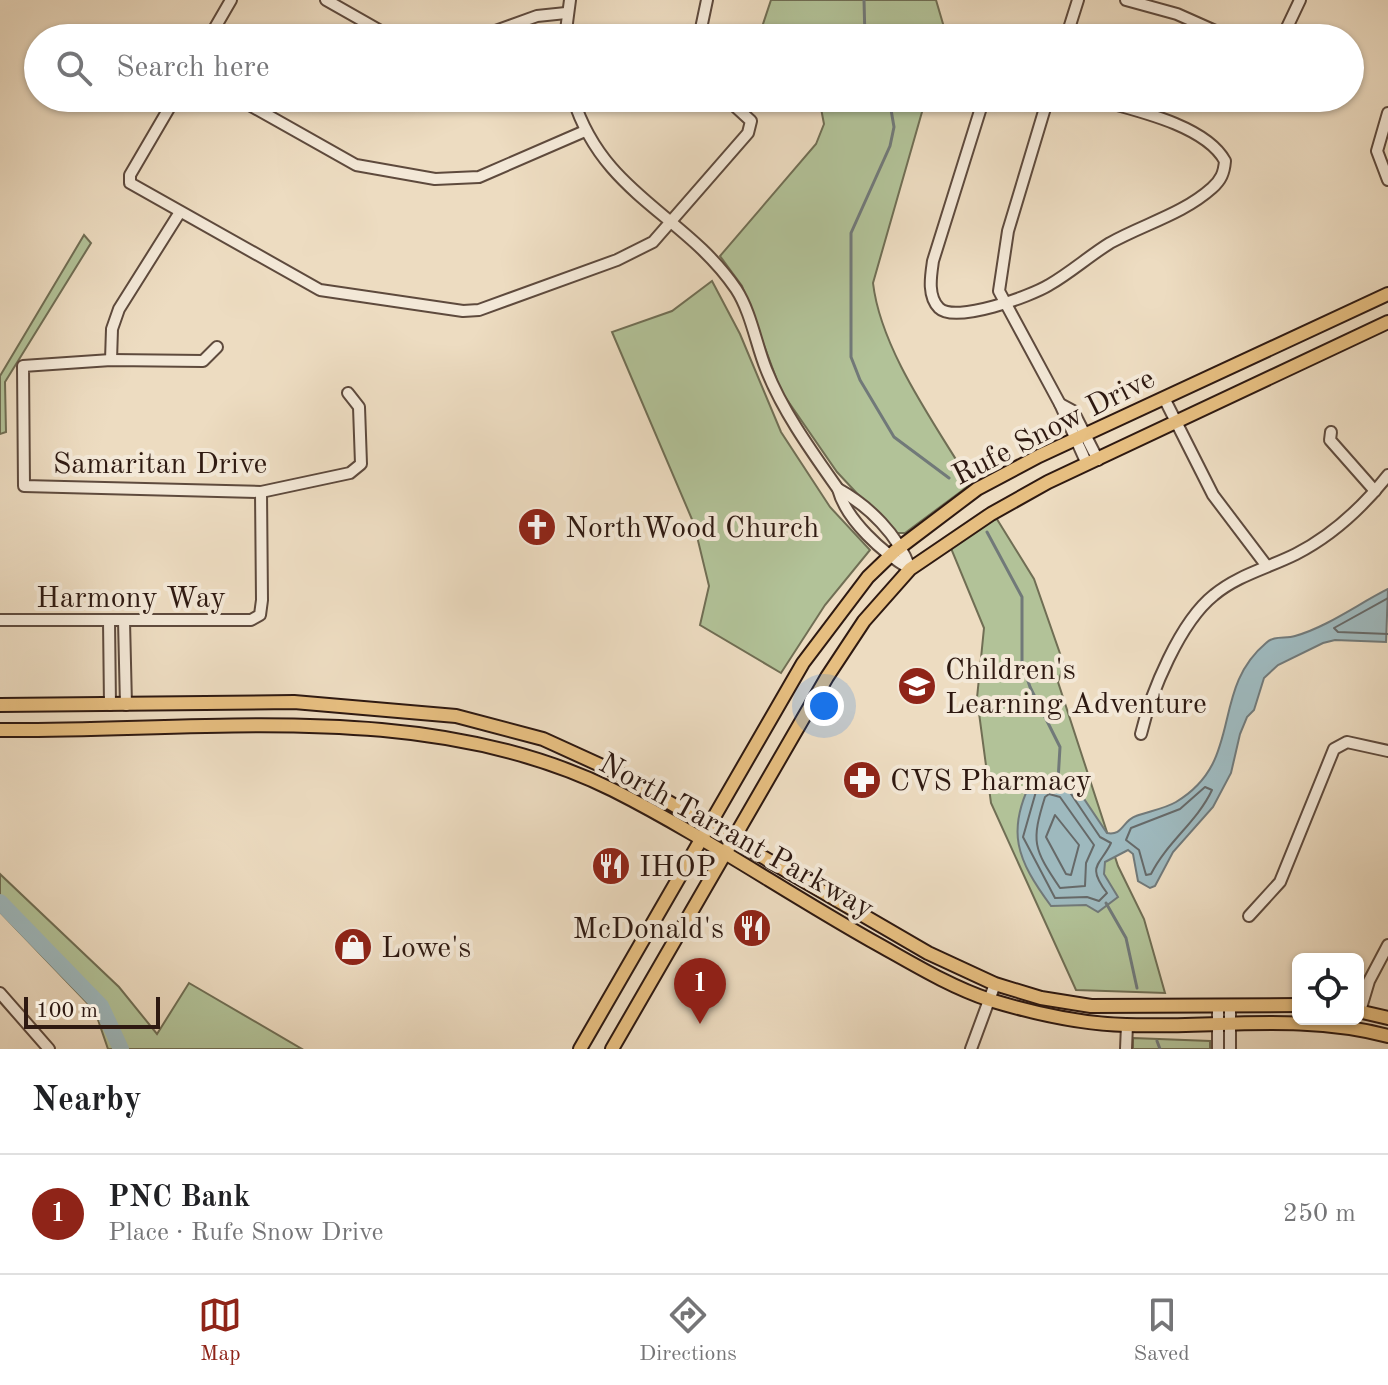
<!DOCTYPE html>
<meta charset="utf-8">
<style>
:root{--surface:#fff;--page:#f6f6f6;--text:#202124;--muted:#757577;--line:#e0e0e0;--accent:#8f2418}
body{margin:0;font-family:"Old Standard TT",serif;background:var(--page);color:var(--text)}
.controls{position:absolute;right:24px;bottom:24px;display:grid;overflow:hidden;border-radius:12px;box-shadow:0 2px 6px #0004}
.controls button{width:72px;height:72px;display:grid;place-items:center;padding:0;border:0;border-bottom:2px solid var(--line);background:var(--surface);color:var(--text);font:40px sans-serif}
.scale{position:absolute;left:24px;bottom:20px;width:136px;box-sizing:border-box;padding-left:8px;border:4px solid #2e1911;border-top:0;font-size:22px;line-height:28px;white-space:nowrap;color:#2e1911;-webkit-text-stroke:6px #f3e8d7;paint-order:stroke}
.you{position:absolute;left:824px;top:706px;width:28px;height:28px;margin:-20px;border:6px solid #fff;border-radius:50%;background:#1a73e8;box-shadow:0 0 0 12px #1a73e833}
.badge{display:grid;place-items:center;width:52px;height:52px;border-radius:50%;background:var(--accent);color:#fff;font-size:26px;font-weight:700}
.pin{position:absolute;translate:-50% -66px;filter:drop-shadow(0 2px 4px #0008)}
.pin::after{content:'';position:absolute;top:42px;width:28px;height:24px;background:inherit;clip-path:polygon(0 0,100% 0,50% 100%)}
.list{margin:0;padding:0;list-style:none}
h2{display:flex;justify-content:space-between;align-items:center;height:104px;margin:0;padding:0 32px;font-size:34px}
h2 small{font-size:26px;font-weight:400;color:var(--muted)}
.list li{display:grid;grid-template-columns:52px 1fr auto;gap:24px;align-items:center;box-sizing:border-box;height:120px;padding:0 32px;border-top:2px solid var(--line)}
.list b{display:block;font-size:30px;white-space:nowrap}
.list p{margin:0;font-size:26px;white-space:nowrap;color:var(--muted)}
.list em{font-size:26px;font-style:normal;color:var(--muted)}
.icon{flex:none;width:44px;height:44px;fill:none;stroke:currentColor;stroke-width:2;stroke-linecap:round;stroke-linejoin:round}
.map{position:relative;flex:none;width:1388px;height:1049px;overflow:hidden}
.search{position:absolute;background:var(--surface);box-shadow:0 2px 6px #0004;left:24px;right:24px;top:24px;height:88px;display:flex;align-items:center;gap:20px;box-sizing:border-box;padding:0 28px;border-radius:44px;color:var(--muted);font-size:30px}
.sheet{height:224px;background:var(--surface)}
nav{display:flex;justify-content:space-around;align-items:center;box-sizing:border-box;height:112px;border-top:2px solid var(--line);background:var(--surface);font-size:22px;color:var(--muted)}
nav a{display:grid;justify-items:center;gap:4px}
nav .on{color:var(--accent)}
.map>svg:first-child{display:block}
</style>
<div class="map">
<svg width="1388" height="1049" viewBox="0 0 1388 1049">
<rect width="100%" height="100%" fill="#eddcc1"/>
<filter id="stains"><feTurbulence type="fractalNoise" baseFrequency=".0025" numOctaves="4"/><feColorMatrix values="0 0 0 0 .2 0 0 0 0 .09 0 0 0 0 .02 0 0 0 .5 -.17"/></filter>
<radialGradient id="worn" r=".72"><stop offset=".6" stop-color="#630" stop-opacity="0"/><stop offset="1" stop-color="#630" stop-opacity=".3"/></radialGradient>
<g fill="#b2c298" stroke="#706e54" stroke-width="2">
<path d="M771,0H936L946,34L945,38H764L761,30Z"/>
<path d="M819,98H926L873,283C881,351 936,425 971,484L905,533H894L837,472L781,391L742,286L720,256L816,144L824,124Z"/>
<path d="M84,235L91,243L5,382L6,432L0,434V376Z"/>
<path d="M712,281L740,334L781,432L830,507L870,550L825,605L781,673L700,625L709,586L694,524L612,332L672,311Z"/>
<path d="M995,516L1034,579L1064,665L1058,682L1118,866L1144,919L1165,993L1076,990L991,803L977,698L984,628L950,546Z"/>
<path d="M0,874L119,987L157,1034L189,983L302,1049H108L95,1011L0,912Z"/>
<path d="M1133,1038L1210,1041V1049H1133Z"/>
</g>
<path fill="#9eb9be" stroke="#717979" stroke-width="2" d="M1388,589L1386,642L1335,640L1323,643L1278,665L1264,678L1254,710L1247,717L1240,734L1231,773L1213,807L1173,852L1155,886L1150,888L1138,881L1133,854L1128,850L1105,862L1104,874L1118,897L1098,912L1086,905L1051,906C1017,860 1005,831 1033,778L1046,776L1072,781L1107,833C1123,836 1122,821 1136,816C1149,811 1164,809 1176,802C1245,761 1209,691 1266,643C1274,635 1285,639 1295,636C1327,627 1358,604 1388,589Z"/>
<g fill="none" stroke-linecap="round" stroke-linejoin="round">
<g stroke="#666968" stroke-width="2">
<path d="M1388,598L1334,628L1338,632L1388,634"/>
<path d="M1045,784L1067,788L1100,837L1111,843C1100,866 1086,865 1107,893L1099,901L1087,897L1055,898L1023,837L1037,788Z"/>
<path d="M1205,787L1212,790C1197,822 1167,842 1151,874L1146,875L1139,850L1126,840L1131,828L1180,809Z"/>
<path d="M1049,794L1060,797L1094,845L1086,863L1085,886L1060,888C1033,848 1031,842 1045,797Z"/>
<path d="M1055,815L1079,845L1071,875L1066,874L1046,837Z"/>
</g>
<g stroke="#717979" stroke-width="3">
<path d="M864,0L865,38"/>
<path d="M889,98L894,127L890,146L851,233V357L860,380L894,437L949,478"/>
<path d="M987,532L1022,597V663L1030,687L1060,747L1058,781"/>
<path d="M1106,903L1126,938L1137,988"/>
<path d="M1157,1041L1160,1049"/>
</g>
<path stroke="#9eb9be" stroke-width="16" d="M0,902L101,1006L121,1049"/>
<g stroke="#5e4a3d" stroke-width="14">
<g id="minor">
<path d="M326,0L393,38"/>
<path d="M1126,0L1177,14L1231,38"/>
<path d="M209,38L231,0"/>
<path d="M476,38L537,16L566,13"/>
<path d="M565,38L570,0"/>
<path d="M699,38L707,0"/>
<path d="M1066,38L1078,0"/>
<path d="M1282,38L1300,0"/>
<path d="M175,98L130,175V183L320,290L463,311L479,310L617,260L653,242L748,133L751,121L726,98"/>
<path d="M237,98L356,165L435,179L479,177L585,131"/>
<path d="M573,98C603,195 685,214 736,289C751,312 756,344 766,369C783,412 812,452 838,489C846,520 883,553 910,569"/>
<path d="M984,98L933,261C931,275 927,296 939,308C955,324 1031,296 1049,285C1070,273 1089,256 1110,243C1144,224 1183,214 1212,188C1221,180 1224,173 1225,161C1205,124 1130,109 1091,98"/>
<path d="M1048,98L1008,231L999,291L1060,404L1087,464"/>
<path d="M1388,113L1377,151L1388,180"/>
<path d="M217,347L203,361L111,360L23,366L24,486L261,492L350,473L361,464L359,407L348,393"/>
<path d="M111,360L112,329L119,309L180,212"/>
<path d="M1164,398L1213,495L1266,565"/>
<path d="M1060,404L1073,411L1098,460"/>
<path d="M1331,432L1330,440L1375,491"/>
<path d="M838,489C869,506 898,535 910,568"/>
<path d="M0,620H251L260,615L262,600L261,492"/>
<path d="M109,621L110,705"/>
<path d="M124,621L126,705"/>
<path d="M1141,734C1151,692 1180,622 1214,595C1238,575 1268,568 1296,554C1333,535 1362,508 1388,475"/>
<path d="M1249,916L1280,882L1334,749L1347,742L1388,751"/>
<path d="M0,993L49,1049"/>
<path d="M1360,1011L1369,981L1388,945"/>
<path d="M971,1049L995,984"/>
<path d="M1126,1049L1127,1025"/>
<path d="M1218,1049V1005"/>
<path d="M1230,1049V1005"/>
</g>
</g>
<g stroke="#2e1911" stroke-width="16">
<g id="major">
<path d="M0,705L294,702L456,716L543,739L622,775L928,953L995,984L1041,998L1091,1006L1298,1005"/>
<path d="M0,730C201,732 426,697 613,790C702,835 785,892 872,941C910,962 948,986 990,1000C1033,1013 1080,1024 1126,1025C1215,1028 1301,1013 1388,1036"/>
<path d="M1358,1011L1388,1018"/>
<path d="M580,1049L803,663L868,577L895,551L977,489L1039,456L1388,294"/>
<path d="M612,1049L827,677L864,621L910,569L991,514L1048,482L1388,322"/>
</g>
</g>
<use href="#minor" stroke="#f3e8d7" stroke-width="10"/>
<use href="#major" stroke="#e6be80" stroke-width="12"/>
</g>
<defs>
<g id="church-disc" transform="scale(2)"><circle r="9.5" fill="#8f2418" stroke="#f3e8d7"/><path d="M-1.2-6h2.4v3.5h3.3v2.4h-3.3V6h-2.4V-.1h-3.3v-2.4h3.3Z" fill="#fff"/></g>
<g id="school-disc" transform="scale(2)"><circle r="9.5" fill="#8f2418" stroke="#f3e8d7"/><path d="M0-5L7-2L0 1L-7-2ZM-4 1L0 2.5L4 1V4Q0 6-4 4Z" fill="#fff"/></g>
<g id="pharmacy-disc" transform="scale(2)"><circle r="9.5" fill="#8f2418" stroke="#f3e8d7"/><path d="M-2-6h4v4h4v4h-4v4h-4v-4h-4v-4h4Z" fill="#fff"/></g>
<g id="restaurant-disc" transform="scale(2)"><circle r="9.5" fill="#8f2418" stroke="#f3e8d7"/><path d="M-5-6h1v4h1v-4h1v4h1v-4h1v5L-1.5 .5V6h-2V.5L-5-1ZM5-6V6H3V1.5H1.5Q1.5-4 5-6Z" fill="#fff"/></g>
<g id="shop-disc" transform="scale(2)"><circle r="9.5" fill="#8f2418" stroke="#f3e8d7"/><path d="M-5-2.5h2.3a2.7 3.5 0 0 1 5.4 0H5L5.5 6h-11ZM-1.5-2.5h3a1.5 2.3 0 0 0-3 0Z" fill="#fff"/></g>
</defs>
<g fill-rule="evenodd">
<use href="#church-disc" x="537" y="527"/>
<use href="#school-disc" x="917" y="686"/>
<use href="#pharmacy-disc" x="862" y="780"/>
<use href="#restaurant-disc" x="611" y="866"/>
<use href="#restaurant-disc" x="752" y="928"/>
<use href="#shop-disc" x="353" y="947"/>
</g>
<g text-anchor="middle" stroke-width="8" stroke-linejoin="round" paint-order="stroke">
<g font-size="30" fill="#2e1911" stroke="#f3e8d7">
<text transform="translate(1053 426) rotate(-27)" y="10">Rufe Snow Drive</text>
<text x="160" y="473">Samaritan Drive</text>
<text x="131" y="607">Harmony Way</text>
<text transform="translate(737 835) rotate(29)" y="10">North Tarrant Parkway</text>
</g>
<g font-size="30" fill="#2e1911" stroke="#f3e8d7" text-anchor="start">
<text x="565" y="537">NorthWood Church</text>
<text x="945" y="679">Children's<tspan x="945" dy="34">Learning Adventure</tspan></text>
<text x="890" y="790">CVS Pharmacy</text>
<text x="639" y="876">IHOP</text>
<text x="724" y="938" text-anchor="end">McDonald's</text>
<text x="381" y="957">Lowe's</text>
</g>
</g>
<rect width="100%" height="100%" filter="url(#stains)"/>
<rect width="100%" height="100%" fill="url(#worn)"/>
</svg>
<div class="controls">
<button><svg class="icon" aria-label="locate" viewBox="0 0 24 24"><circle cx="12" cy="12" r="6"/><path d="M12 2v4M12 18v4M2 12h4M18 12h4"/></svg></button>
</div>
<div class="scale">100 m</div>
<div class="you"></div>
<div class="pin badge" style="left:700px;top:1024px">1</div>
<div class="search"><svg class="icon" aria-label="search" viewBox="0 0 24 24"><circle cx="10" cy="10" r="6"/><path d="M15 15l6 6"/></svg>Search here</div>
</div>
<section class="sheet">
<h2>Nearby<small></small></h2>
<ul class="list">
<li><span class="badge">1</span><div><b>PNC Bank</b><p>Place · Rufe Snow Drive</p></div><em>250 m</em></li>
</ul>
</section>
<nav>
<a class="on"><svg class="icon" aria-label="map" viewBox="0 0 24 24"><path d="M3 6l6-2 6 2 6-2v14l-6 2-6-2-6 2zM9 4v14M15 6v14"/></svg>Map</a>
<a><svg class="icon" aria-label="directions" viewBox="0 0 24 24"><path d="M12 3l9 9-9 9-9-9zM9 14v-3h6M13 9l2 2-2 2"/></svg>Directions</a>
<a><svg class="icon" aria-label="saved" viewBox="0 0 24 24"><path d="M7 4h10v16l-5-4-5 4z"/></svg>Saved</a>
</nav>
